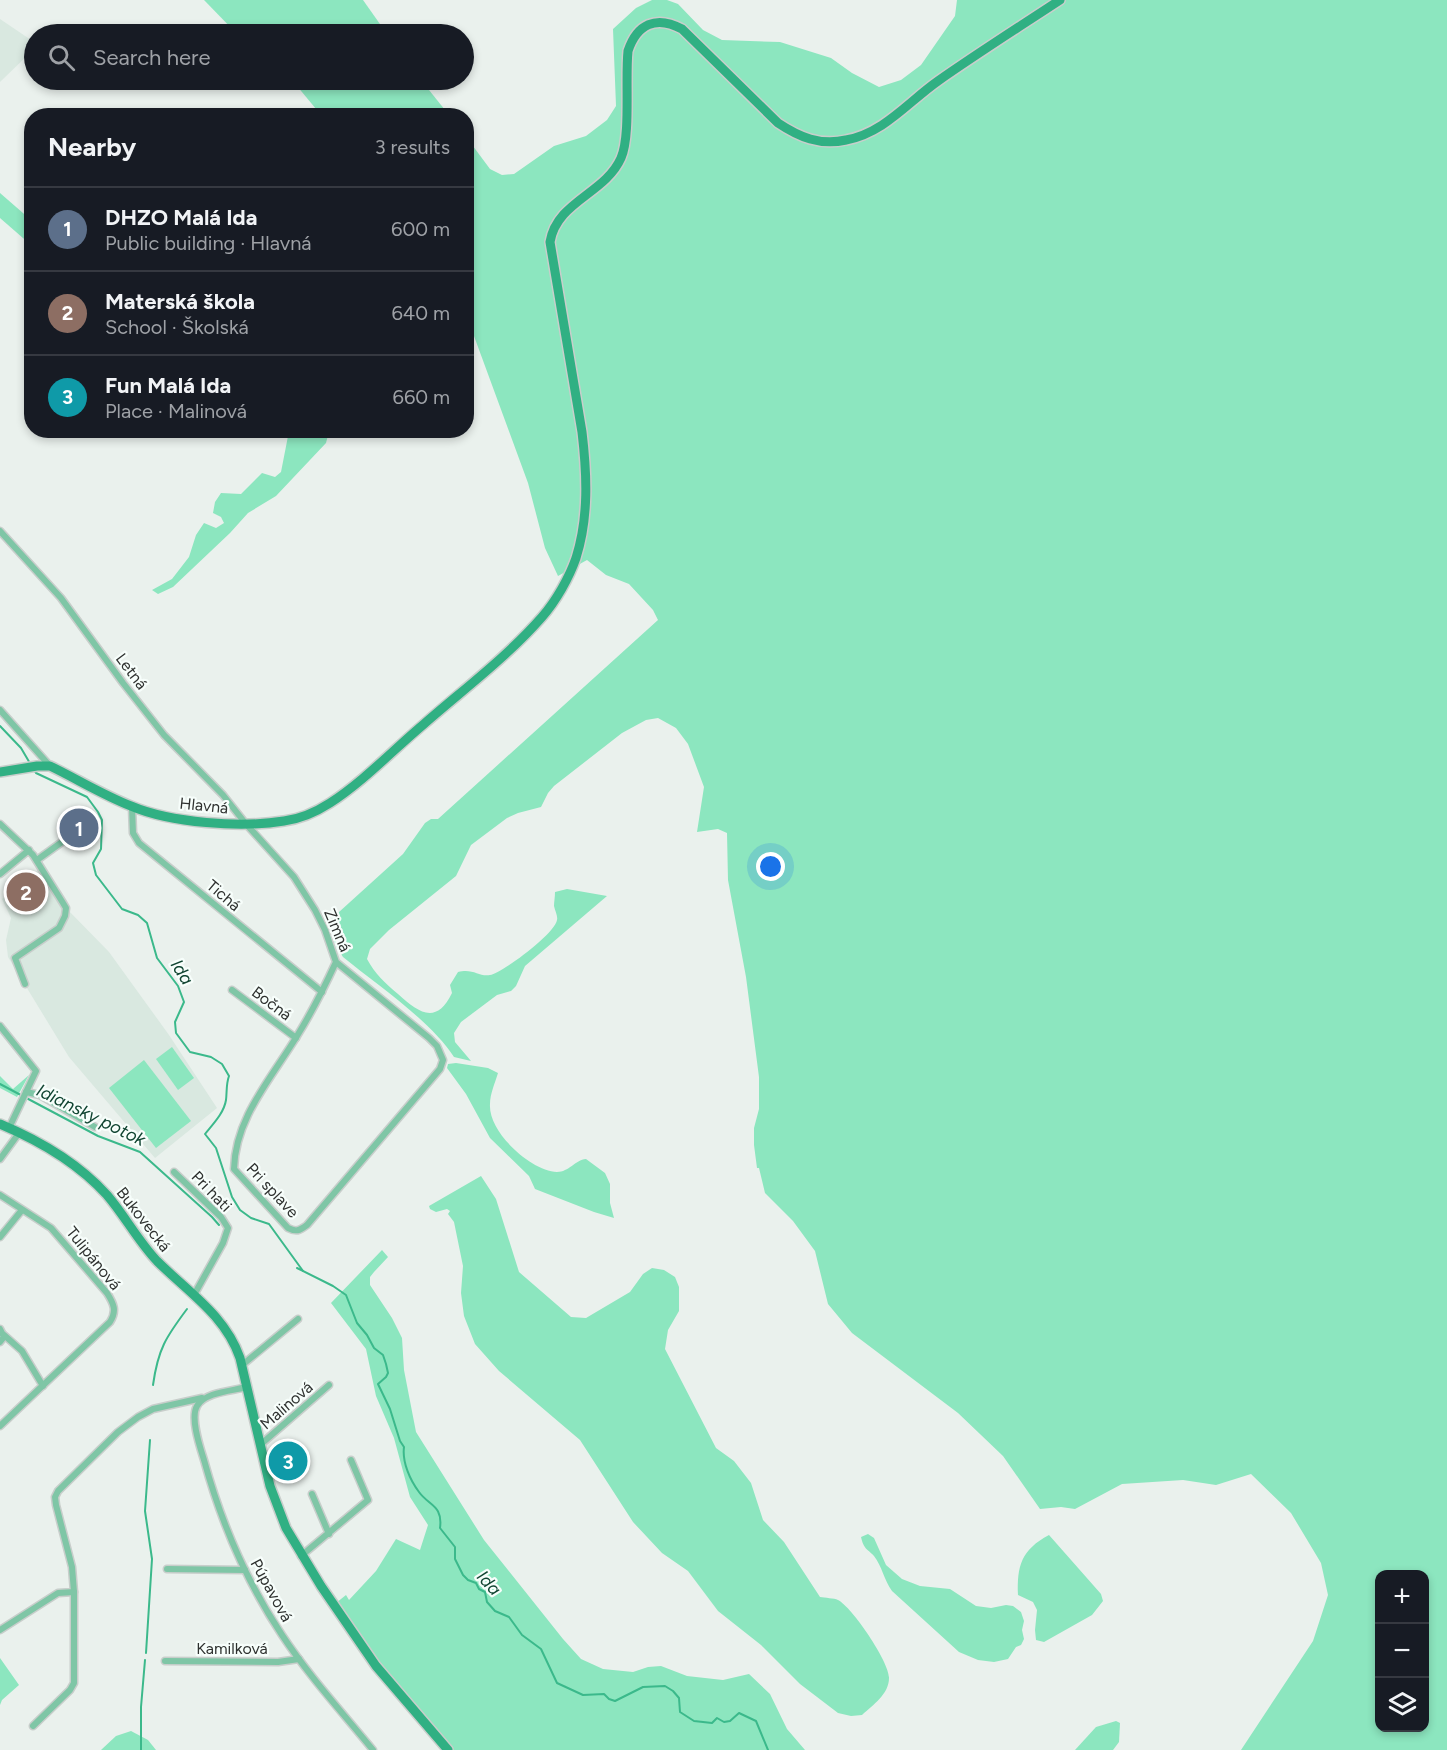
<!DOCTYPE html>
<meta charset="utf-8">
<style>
:root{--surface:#171b24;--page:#20242c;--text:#f1f3f6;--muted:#9ea1a6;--line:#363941;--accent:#db2777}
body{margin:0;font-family:Figtree,sans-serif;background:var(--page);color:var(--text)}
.controls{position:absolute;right:18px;bottom:18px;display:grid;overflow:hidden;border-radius:12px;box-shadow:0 3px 9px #0003}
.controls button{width:54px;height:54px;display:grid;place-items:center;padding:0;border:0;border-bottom:2px solid var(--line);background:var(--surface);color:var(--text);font:30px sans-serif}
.you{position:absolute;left:771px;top:867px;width:21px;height:21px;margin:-15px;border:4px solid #fff;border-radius:50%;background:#1a73e8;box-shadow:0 0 0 9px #1a73e833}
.badge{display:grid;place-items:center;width:39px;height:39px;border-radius:50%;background:var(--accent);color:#fff;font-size:20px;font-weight:700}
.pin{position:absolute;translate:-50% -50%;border:3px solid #fff;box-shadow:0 2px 6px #0006}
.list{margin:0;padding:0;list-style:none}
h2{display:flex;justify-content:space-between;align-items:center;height:78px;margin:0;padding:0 24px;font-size:26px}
h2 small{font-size:20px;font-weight:400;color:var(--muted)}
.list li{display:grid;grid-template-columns:39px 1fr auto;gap:18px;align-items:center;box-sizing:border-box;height:84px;padding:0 24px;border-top:2px solid var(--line)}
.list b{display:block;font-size:22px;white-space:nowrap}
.list p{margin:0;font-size:20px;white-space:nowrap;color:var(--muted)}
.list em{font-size:20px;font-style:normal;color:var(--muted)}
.icon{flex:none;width:33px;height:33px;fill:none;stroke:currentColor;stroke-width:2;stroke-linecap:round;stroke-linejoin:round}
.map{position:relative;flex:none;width:1447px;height:1750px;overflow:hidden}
.search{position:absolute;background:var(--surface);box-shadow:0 3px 9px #0003;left:24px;top:24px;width:450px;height:66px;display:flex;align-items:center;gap:15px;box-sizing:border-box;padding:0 21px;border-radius:33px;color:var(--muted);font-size:22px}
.panel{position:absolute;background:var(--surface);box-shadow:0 3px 9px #0003;left:24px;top:108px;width:450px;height:330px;border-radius:24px}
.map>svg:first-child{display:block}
</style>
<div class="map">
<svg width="1447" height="1750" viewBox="0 0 1447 1750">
<rect width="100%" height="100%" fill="#eaf1ed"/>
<g fill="#d9e8e0">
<path d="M0,19L34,42V49L0,82Z"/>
<path d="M42,867L66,908L109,952L169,1035L217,1108L155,1158L69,1057L8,957L6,940L11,918L2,899Z"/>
</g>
<g fill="#8ce6bf" fill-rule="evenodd">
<path d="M204,0H363L387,34H237Z"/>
<path d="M652,0H667L678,4L703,30L722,40L780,42L831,58L852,73L879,87L901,80L921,65L955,16L957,0H1447V1750H1241L1313,1641L1328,1595L1321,1563L1291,1513L1251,1474L1216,1485L1183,1480L1122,1484L1075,1509L1061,1507L1040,1509L1003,1456L958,1413L852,1333L828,1304L815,1251L793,1221L765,1193L759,1168H757L754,1145V1128L759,1109V1077L746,977L728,880L727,833L718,829L697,832L704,787L688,744L676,728L658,718L646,720L622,733L554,786L548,793L541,807L518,813L507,818L471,845L456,876L389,930L370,949L367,959C375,974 385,983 398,994C418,1012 436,1026 452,993L450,985L458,972C473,968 479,977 490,975C502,973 555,934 557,920C558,916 555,911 554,906C554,902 555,897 555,892L567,889L607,896L525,966L516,986L511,991L497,995L461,1022L454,1033L455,1042L471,1061L454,1057C430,1020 377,985 343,957L336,946L328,922L403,854L425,823L431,819H438L658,620L653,610L629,584L606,575L587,560L558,576L545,548L528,483L467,317V138L490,169L502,175L514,174L554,146L586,136L607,120L616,106L613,29L636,8ZM1380,1574H1424V1728H1380Z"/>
<path d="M294,80H421L449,115H321L297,86Z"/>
<path d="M0,193L31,220V245L0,218Z"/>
<path d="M289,431H329L326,443L276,496L248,513L230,533L173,587L158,594L152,590L172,579L189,557L196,535L204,523L216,528L224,523L221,517L213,513L215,502L221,493L241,494L262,473L275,477L281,472Z"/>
<path d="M172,1047L194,1078L178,1090L156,1059Z"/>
<path d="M144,1060L191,1121L156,1148L109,1088Z"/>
<path d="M456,1063L488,1068L498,1073C495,1083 490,1094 490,1104C488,1132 531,1171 557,1172C569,1172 575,1160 586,1159L605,1173L610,1184V1203L614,1218L594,1212L535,1189L529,1176L490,1138L466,1094L447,1068L448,1064Z"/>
<path d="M29,1075L17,1097L0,1088V1076L13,1089Z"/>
<path d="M481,1176L496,1199L519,1272L571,1317L586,1318L630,1292L643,1274L652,1268L664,1270L675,1277L679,1287V1311L668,1330L665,1349L716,1448L734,1461L751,1483L763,1520L784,1542L820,1597C825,1598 834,1598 838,1600C852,1607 890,1663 889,1678C889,1694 873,1705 862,1715L851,1716L838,1713L800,1684L761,1645L718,1611L688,1571L662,1553L633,1522L580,1440L499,1371L475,1344L464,1316L461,1293L463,1266L454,1222L448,1214L450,1211L447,1209L436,1212L430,1209L429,1206Z"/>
<path d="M382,1250L388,1257L374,1272L370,1277V1285L392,1318L402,1338L404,1370L416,1432L484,1540L563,1639L581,1659L603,1669L633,1672L648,1667L661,1666L687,1676L723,1680L749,1674L770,1694L787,1729L805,1750H453L385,1670L336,1603L346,1595L349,1600L376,1571L396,1539L420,1550L428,1525L410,1497L394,1438L376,1396L366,1349L331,1303Z"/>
<path d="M868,1534L874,1538L886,1565L902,1579L920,1586L950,1589L976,1606L991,1608L1006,1605L1013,1606L1021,1612L1024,1621L1022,1630L1024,1639L1021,1645L1016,1647L1008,1659L994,1662L978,1660L959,1652L892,1591C884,1580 882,1566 874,1556C867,1548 864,1550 861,1537Z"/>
<path d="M1049,1535L1101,1594L1103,1601L1092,1615L1044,1642L1036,1640L1035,1630L1037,1610L1033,1602L1018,1595C1017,1566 1021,1550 1049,1535Z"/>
<path d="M0,1658L19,1685L2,1700L0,1705Z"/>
<path d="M1116,1721L1120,1723L1119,1742L1113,1750H1075L1096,1727Z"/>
<path d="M131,1731L148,1740L156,1750H101L116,1736Z"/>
</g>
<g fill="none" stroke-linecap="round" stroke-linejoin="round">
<g stroke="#3bb98b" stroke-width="2">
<path d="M0,726L21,748L31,765"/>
<path d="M34,770L36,773L87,797L98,812L102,820L101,849L93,863L96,875L122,909L138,915L147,923L157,958L178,986L184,1002L175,1022L176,1033L190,1052L211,1057L222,1064L229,1076C226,1084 227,1092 226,1100C224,1113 213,1124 205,1134L216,1148L232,1197L240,1210L251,1218L269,1224L303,1271"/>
<path d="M0,1084L98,1136L140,1152L212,1217L219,1225"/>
<path d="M297,1268L333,1286L346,1295L357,1323L367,1335L374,1348L383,1355L386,1364L388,1373L386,1377L378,1384L390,1409L400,1441L404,1447C402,1462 410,1480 419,1492C429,1506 443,1505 440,1528L455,1547V1559L463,1575L468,1580L476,1583L479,1589L485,1592L487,1602L495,1611L509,1617L522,1635L541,1649L557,1683L583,1695L604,1694L609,1699L615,1701L643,1687L665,1686L673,1691L679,1698L680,1712L694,1721L712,1723L717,1718L724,1722L730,1721L739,1713L756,1721L768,1750"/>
<path d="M153,1385C158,1349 166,1337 187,1309"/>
<path d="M146,1653L152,1559L145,1511L150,1440"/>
<path d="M141,1750V1707L145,1660"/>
</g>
<g stroke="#c8cecb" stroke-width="9">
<g id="street">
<path d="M0,531L61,598L123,683L164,735L223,795L246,824L294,877L315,910L325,930L336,962L429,1038L437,1046L443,1060L440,1069L307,1225C299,1231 296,1232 288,1228L234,1169C235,1118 271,1079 297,1036C312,1012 324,988 336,962"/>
<path d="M0,710L50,766"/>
<path d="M132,807L133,833L139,843L322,992"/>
<path d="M0,824L33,855L63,903L66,908L65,916L59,928L15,958L25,984"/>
<path d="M37,860L73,834"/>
<path d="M0,874L29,850"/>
<path d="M232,990L296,1038"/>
<path d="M0,1026L36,1071L9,1128"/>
<path d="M26,1092L40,1095L95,1127"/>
<path d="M0,1159L19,1133"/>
<path d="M174,1172L221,1217L228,1228L223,1243L194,1295"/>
<path d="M0,1195L51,1228L107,1293C114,1304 117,1311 110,1322L0,1426"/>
<path d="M0,1237L22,1210"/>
<path d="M0,1329L4,1337L0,1342"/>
<path d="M4,1335L22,1351L43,1386"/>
<path d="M241,1366L298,1319"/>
<path d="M247,1387C232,1391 205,1392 197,1406C190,1418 200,1447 204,1460C221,1522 246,1581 282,1635C309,1676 342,1712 373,1750"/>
<path d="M260,1445L329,1385"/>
<path d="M312,1494L329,1534"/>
<path d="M301,1556L368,1500L351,1460"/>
<path d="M167,1569L245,1570"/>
<path d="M0,1630L58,1593L74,1592L72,1567L56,1505L55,1497L58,1491L118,1432L138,1417L153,1409L202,1398"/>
<path d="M165,1661L278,1662L299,1659"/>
<path d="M33,1726L70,1690L74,1683V1592"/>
</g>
</g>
<g stroke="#c8cecb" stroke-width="12">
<g id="secondary">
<path d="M0,772L37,766H50C77,779 103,795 131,806C171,823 241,828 284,821C300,819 316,812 330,803C364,781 393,750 424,724C464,689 507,657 542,617C556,601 569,578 576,558C589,517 587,474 582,432L550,242C557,201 605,194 621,158C631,135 625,80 628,51C637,24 656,15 682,29L778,123C799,137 820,146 846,140C884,133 908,102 938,81C978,53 1019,27 1060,0"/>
<path d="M0,1124C38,1140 79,1164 107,1195C125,1216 138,1241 157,1261C188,1292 225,1315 240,1358L270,1486L286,1528L321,1586L376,1666L448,1750"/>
</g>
</g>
<use href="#street" stroke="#7fc6a6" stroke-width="6"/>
<use href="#secondary" stroke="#30b083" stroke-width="9"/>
</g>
<g text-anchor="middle" stroke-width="4.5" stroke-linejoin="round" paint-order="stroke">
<g font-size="16" fill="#2e312f" stroke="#f7fefb">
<text transform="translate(132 671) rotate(53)" y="6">Letná</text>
<text transform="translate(204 805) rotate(6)" y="6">Hlavná</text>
<text transform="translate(224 895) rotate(40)" y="6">Tichá</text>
<text transform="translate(338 930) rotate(67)" y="6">Zimná</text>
<text transform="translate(272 1003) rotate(37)" y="6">Bočná</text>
<text transform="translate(273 1190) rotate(47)" y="6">Pri splave</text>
<text transform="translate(212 1191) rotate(46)" y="6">Pri hati</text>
<text transform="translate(144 1219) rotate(52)" y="6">Bukovecká</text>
<text transform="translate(94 1258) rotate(51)" y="6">Tulipánová</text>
<text transform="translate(286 1405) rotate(-41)" y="6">Malinová</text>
<text transform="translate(272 1590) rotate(61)" y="6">Púpavová</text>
<text x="232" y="1654">Kamilková</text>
</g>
<g font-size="18" font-style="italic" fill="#114532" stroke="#f7fefb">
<text transform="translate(182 972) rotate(58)" y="6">Ida</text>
<text transform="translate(91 1115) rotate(26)" y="6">Idiansky potok</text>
<text transform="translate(489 1583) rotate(48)" y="6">Ida</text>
</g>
</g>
</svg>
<div class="controls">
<button>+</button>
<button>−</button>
<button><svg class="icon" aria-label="layers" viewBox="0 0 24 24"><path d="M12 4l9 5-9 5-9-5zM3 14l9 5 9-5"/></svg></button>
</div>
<div class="you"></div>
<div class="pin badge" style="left:79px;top:828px;background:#5c6f8a">1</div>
<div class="pin badge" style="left:26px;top:892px;background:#8d6e63">2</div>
<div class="pin badge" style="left:288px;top:1461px;background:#0f9aa8">3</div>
<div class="search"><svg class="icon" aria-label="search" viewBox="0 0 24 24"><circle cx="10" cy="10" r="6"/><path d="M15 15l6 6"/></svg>Search here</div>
<section class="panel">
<h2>Nearby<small>3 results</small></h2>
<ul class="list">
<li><span class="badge" style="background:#5c6f8a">1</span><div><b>DHZO Malá Ida</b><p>Public building · Hlavná</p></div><em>600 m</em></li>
<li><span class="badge" style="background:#8d6e63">2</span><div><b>Materská škola</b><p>School · Školská</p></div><em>640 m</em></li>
<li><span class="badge" style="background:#0f9aa8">3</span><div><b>Fun Malá Ida</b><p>Place · Malinová</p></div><em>660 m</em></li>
</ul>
</section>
</div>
